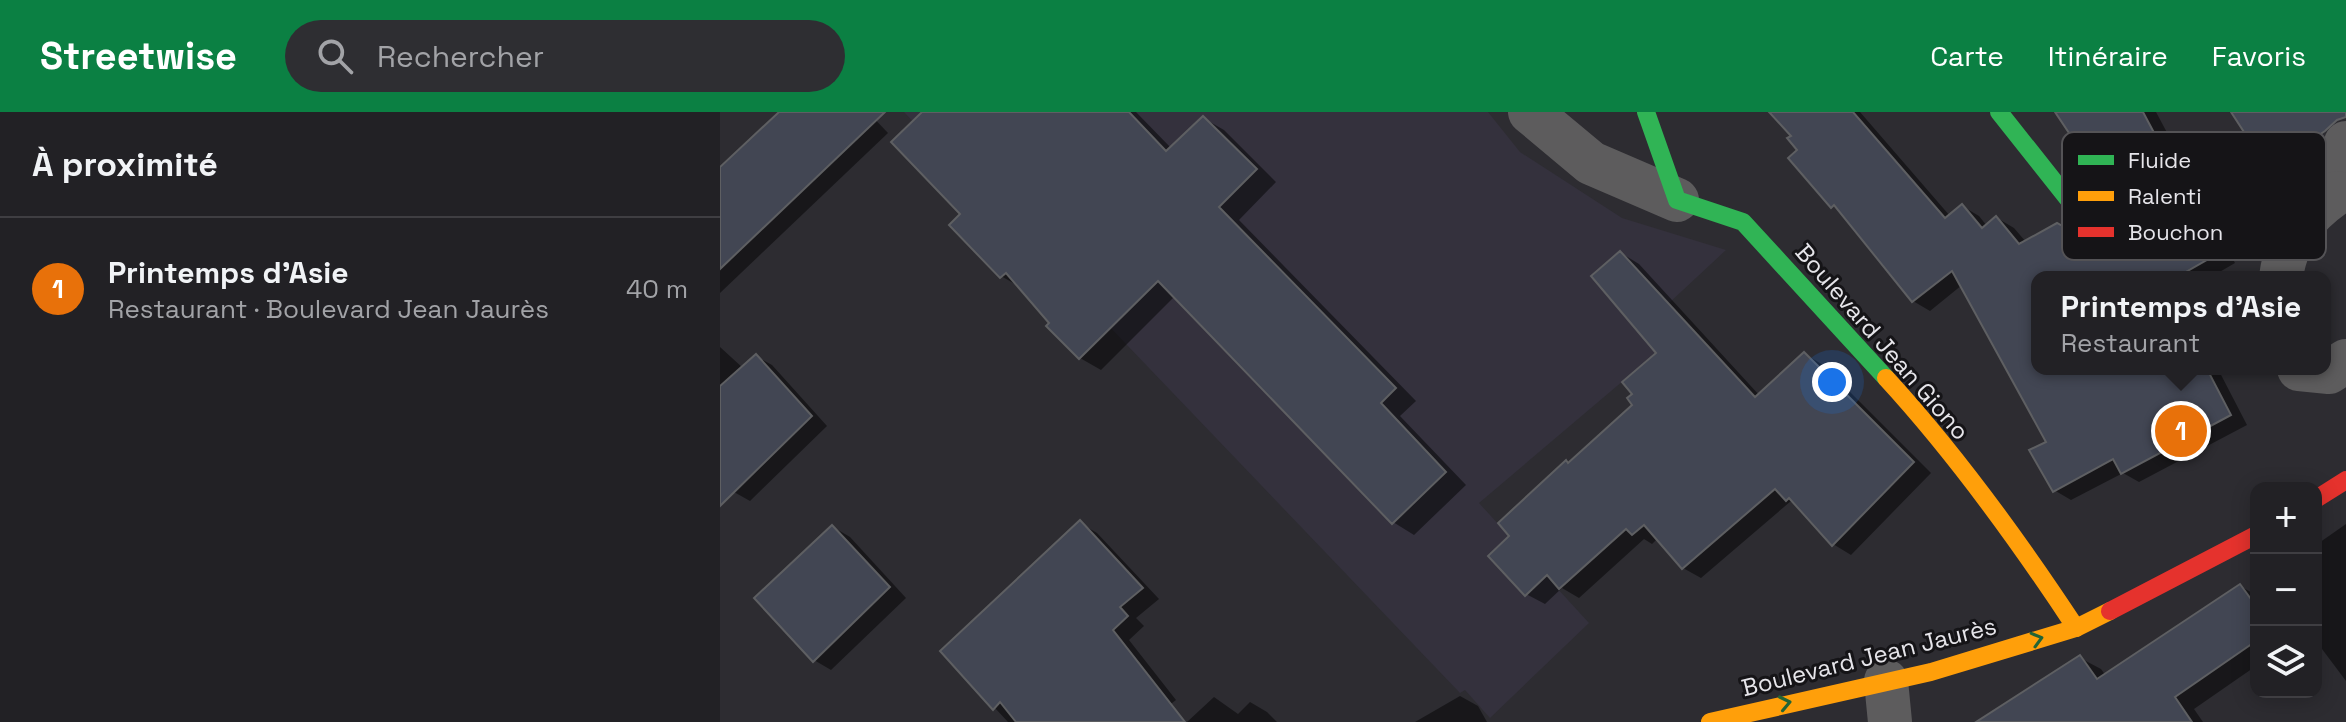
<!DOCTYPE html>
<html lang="fr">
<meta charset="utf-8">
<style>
:root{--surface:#222125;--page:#2e2e32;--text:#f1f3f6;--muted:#a2a3a7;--line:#3f3e42;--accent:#0b8043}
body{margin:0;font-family:"Space Grotesk",sans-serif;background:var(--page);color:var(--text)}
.controls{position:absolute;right:24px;bottom:24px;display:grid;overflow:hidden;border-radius:16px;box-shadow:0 4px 20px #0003}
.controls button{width:72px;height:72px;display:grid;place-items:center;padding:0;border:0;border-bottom:2px solid var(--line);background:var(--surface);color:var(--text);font:40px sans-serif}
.you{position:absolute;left:1112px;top:270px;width:28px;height:28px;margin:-20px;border:6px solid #fff;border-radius:50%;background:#1a73e8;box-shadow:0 0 0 12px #1a73e833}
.badge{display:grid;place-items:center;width:52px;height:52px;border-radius:50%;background:var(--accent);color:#fff;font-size:26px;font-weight:700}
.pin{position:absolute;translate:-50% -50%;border:4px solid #fff;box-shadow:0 2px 8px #0006}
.popup{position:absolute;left:1311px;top:159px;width:300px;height:104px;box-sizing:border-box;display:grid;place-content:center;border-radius:16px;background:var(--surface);filter:drop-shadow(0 2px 6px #0005);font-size:26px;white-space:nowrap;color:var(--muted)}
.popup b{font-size:30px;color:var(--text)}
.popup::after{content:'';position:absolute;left:50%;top:100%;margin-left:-16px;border:16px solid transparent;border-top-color:var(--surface)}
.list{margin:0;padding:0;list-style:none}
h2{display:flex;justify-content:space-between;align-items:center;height:104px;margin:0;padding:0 32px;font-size:34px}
h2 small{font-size:26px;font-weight:400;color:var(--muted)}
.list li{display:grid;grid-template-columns:52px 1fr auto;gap:24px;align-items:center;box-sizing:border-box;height:144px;padding:0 32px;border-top:2px solid var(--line)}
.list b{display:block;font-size:30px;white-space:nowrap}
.list p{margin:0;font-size:26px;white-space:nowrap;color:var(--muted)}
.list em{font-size:26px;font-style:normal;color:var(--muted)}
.icon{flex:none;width:44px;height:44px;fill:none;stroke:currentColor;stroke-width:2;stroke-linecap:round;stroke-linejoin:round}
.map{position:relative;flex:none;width:1626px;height:610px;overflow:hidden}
header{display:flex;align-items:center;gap:48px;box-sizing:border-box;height:112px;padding:0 40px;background:var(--accent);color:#fff}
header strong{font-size:38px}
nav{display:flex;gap:44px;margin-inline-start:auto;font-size:28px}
.search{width:560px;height:72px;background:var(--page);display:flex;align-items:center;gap:20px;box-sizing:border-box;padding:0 28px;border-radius:44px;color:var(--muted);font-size:30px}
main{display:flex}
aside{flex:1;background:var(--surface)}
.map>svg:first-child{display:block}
</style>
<header>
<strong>Streetwise</strong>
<div class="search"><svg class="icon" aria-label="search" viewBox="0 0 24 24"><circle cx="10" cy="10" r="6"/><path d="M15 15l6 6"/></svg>Rechercher</div>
<nav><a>Carte</a><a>Itinéraire</a><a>Favoris</a></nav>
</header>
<main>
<aside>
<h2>À proximité<small></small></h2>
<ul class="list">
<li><span class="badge" style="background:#e8710a">1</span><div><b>Printemps d'Asie</b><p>Restaurant · Boulevard Jean Jaurès</p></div><em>40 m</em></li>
</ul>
</aside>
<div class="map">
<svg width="1626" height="610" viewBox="0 0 1626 610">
<rect width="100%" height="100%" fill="#2d2c31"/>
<path fill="#34313d" d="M184,0H768L800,40L902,106L1006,138L919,219L936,241L759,391L869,511L770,606L745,578L740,581Z"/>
<g fill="#0007">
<path d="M61,0H148L168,21L0,181V57Z"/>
<path d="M205,0H416L452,37L483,6L504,18L556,70L519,108L696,289L680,304L746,373L694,423L673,410L455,184L381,258L360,246L302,176L281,164L243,102Z"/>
<path d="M1062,0H1140L1230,104L1242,94L1259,104L1267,114L1277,106L1294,116L1306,130L1346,118L1361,117L1464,78L1481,88L1515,151L1491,165H1317V257H1498L1527,313L1419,370L1403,361L1351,388L1334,378L1329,330L1242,173L1210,199L1193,189L1122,100L1113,94L1080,39Z"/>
<path d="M1337,0H1436L1459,43L1384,72L1364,60L1355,28Z"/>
<path d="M1513,0H1586L1612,40L1571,67L1550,55Z"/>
<path d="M901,141L919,152L1040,284L1085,242L1103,253L1211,361L1131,443L1113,432L1079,394L1071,389L981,466L963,456L938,426L932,432L924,427L859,486L842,476L825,492L806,482L792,424L849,352L915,293L939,241Z"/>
<path d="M0,235L23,256L36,244L52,253L107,314L30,389L14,380L0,365Z"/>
<path d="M360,411L377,421L439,487L416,506L424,514L409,528L456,588L427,610H288L222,539Z"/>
<path d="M1626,412V569L1596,529V433Z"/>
<path d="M113,415L130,425L186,486L111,558L94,548Z"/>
<path d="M1520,474L1536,483V554L1474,597L1483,610H1260L1360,546L1381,557L1386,564Z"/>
<path d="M740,584L758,594L767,610H695Z"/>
<path d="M494,585L518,602L530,590L547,600L557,610H467Z"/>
</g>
<g fill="#424653" stroke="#5e5f62" stroke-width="2">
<path d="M59,0H165L0,157V55Z"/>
<path d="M202,0H409L446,39L483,4L537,57L499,95L676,276L661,291L726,360L672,412L438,169L359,247L326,214L329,211L286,161L280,166L229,113L240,102L171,30Z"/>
<path d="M1049,0H1133L1225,106L1242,92L1262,116L1276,104L1299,132L1337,111L1346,116L1361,115L1464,76L1499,141L1457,165H1317V257H1487L1511,303L1401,362L1393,347L1333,380L1309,338L1326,330L1232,159L1192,190L1114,93L1111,96L1068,46L1077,38L1067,26L1071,24Z"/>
<path d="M1335,0H1423L1440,32L1362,61L1344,33L1353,27Z"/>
<path d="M1511,0H1626V5L1617,8L1605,19L1548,57Z"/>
<path d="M900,139L1035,285L1084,240L1194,350L1112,434L1069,386L1066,389L1055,377L962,457L924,413L912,423L906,417L839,477L827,463L805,484L768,444L789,424L778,411L846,348L848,351L912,293L907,286L912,282L902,270L936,241L871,164Z"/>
<path d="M36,242L92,304L0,394V274Z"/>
<path d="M360,408L423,476L400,495L408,504L393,518L465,610H296L280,590L273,598L220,539Z"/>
<path d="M112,413L170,475L93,550L34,486Z"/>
<path d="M1520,472L1536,494V529L1455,585L1472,610H1256L1360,543L1377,567Z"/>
</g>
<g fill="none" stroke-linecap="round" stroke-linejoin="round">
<g stroke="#5d5c5d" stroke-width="44">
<path d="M810,0L871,51L957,88"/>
<path d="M1617,81L1626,31"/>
<path d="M1561,165C1566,127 1586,102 1617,81"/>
<path d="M1579,257L1609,260L1626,249"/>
<path d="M1166,569L1170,610"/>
</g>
<g stroke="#30b455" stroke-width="18">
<path d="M926,0L957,88L1023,110L1166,266"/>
<path d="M1279,0L1352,92L1486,41L1576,118"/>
</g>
<g stroke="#ff9f0a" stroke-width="18">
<path d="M1166,266C1234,340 1300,431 1356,516"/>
<path d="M990,610L1211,560L1356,516L1390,499"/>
</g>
<g stroke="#e5322d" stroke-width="18">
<path d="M1596,387L1626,368"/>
<path d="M1390,499L1536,423"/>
</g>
</g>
<defs><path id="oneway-chevron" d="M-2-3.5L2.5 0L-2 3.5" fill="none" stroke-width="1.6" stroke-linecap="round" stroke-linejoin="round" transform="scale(2)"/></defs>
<g stroke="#226436">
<use href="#oneway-chevron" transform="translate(1317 527) rotate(-16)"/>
<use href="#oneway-chevron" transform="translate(1065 591) rotate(-12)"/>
</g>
<g text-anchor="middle" stroke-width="6" stroke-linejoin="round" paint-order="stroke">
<g font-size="24" fill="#e6e5ea" stroke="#151417">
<text transform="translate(1162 230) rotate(49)" y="8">Boulevard Jean Giono</text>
<text transform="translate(1149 545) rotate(-14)" y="8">Boulevard Jean Jaurès</text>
</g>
</g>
<rect x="1342" y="20" width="264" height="128" rx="12" fill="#151417" stroke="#545356" stroke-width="2"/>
<rect x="1358" y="43" width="36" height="10" fill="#30b455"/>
<rect x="1358" y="79" width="36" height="10" fill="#ff9f0a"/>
<rect x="1358" y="115" width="36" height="10" fill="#e5322d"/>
<g font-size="22" fill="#e6e5ea">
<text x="1408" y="56">Fluide</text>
<text x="1408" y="92">Ralenti</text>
<text x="1408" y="128">Bouchon</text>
</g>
</svg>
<div class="controls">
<button>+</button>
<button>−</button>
<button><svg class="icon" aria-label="layers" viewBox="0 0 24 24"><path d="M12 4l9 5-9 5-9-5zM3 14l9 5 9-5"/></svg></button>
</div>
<div class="you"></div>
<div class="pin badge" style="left:1461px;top:319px;background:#e8710a">1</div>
<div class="popup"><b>Printemps d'Asie</b>Restaurant</div>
</div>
</main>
